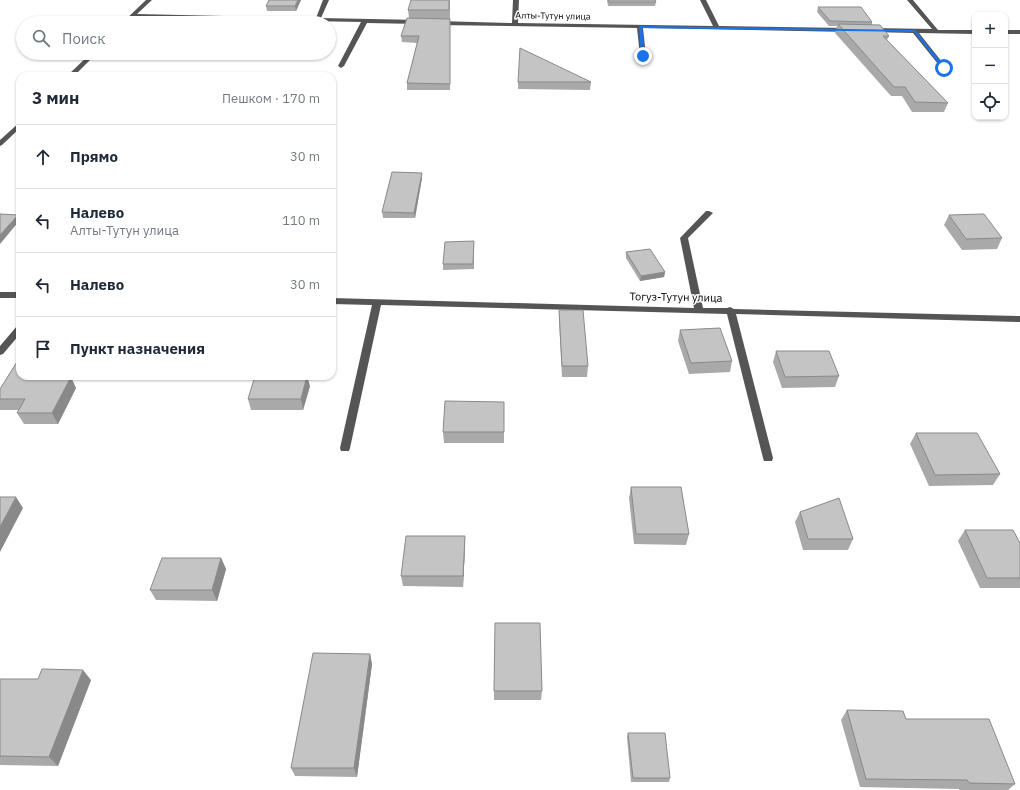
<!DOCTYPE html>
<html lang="ru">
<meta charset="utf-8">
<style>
:root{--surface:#fff;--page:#f2f2f3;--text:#1f2937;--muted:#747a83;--line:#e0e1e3}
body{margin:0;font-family:"IBM Plex Sans",sans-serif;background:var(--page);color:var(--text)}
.controls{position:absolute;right:12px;top:12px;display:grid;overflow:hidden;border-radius:8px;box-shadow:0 1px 3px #0004}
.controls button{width:36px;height:36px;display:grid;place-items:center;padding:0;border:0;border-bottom:1px solid var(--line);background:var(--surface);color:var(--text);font:20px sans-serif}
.stop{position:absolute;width:12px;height:12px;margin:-9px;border:3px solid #1a73e8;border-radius:50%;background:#fff}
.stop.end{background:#1a73e8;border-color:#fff;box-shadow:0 1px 4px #0008}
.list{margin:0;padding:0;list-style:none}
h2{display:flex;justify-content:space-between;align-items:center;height:52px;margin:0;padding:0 16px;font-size:17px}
h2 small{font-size:13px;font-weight:400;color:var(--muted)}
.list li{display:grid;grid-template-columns:26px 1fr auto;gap:12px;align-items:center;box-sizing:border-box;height:64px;padding:0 16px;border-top:1px solid var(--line)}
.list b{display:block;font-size:15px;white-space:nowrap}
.list p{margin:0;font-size:13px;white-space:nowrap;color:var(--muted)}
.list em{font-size:13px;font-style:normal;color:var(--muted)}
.icon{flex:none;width:22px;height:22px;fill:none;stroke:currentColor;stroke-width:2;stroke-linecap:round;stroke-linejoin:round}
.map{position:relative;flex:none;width:1020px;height:790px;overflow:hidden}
.search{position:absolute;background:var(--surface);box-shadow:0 1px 3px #0004;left:16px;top:16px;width:320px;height:44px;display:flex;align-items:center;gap:10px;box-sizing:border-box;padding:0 14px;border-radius:22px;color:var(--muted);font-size:15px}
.panel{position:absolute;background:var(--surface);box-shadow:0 1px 3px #0004;left:16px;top:72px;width:320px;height:308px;border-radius:12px}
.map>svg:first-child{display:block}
</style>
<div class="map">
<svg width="1020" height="790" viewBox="0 0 1020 790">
<rect width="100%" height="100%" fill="#fff"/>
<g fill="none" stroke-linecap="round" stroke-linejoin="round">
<g fill="#555" fill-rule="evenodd">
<path d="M146,0H152L137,14L316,18L323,0H329L321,18L419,20L422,22L419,24L367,23L344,66L341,68L338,66L361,22L134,18L128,23H122Z"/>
<path d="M513,0H519L518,23L713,26L700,0H706L719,26L849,28L852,30L849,32L643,28L646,56L643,58L640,56L637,28L437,25L434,23L437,21L512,23Z"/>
<path d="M907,0H913L938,30H975V34L919,33L946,67V69H942L913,33L871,32L868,30L871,28L932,29Z"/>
<rect x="1005" y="30" width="15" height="4"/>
<path d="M91,53H97L74,76H67Z"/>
<path d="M20,122V128L2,145L0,146V140Z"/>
<path d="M706,211H709L713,213L688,238L703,308H727L730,307L734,309L1020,316V322L736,314L773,458L772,461H764L763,458L727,314L381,305L350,448L349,451H341L340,448L372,305L332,304V298L694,308L680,238Z"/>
<rect x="0" y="292" width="20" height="6"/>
<path d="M20,325V334L3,354L0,355V346L17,326Z"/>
</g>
</g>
<g fill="#a9a9a9">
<path d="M269,0H301L296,11H267L266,6Z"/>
<path d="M450,0V90H407V83L417,43L402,42L401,36L409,18L408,10Z"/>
<path d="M607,0H655L656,2L655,6H608Z"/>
<path d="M818,7L872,22V25L889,36L887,40L948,103L944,112H912L902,96H891L835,33L837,26H829L817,12Z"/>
<path d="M518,82H591L590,90L518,89Z"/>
<path d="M422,178L415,218H383L382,212Z"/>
<path d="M949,215L1002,238L997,249L962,250L944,225Z"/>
<path d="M474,241V269L443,270V264Z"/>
<path d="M626,252L665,272L664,277L640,281L626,258Z"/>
<path d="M559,310L588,366L587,377H562L559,321Z"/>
<path d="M680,330L732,361L730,372L689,374L678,341Z"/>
<path d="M776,351L839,376L835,387L782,388L773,362Z"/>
<path d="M20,376H56L55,377L76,388L58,424H24L17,413L19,410H0V389Z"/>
<path d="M172,376H212L210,379H173Z"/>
<path d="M310,386L303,410H251L248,399Z"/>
<path d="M504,402V443H444L443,432Z"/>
<path d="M916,433L1000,474L993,485L929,486L910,444Z"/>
<path d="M631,487L689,534L686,545L634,544L629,498Z"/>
<path d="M800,512L853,539L848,550H803L795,522Z"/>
<path d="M965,530L1020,543V588H980L958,541Z"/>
<path d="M465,536V547L463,587L403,586L401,576Z"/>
<path d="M221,558L226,569L217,601L156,600L150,590Z"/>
<path d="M370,654L372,664L357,777L295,776L291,768Z"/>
<path d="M0,679L91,680L58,766L0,765Z"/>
<path d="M494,691H542L541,700H494Z"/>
<path d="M847,710L906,719L1015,784L1008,790H959V789L860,787L841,720Z"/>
<path d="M628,733L670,778L669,782H631L627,737Z"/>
</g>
<g fill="#898989">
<path d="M298,0H301L296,11L295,6Z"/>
<path d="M422,173V178L415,218L414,213Z"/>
<path d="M18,215L20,220L0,244V235Z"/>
<path d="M665,272L664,277L640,281L641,276Z"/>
<path d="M44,376H56L49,388L43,377Z"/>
<path d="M307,376L310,386L303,410L301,399Z"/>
<path d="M71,377L76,388L58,424L52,413Z"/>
<path d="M16,497L23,508L0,552V527Z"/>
<path d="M465,536V547L463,587V576Z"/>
<path d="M221,558L226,569L217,601L212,590Z"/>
<path d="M370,654L372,664L357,777L354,768Z"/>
<path d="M83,670L91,680L58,766L49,757Z"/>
</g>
<g fill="#c4c4c4" stroke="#898989">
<path d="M269,0H298L295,6H266Z"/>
<path d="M411,0H449V10H408Z"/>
<path d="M608,0H655L656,2H609Z"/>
<path d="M818,7H861L872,22L830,21Z"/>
<path d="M407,18L450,19V84L407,83L419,36H401Z"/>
<path d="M838,24L880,25L889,36H883L948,103L915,102L905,87H894Z"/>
<path d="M520,48L591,82H518Z"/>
<path d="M392,172L422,173L414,213L382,212Z"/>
<path d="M0,214L18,215L0,235Z"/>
<path d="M984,214L1002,238L966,239L949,215Z"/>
<path d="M474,241L473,264H443L445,242Z"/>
<path d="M650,249L665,272L641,276L626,252Z"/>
<path d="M559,310H583L588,366H562Z"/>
<path d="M720,328L732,361L691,363L680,330Z"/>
<path d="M776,351H829L839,376L785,377Z"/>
<path d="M20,357V376H44L43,377H71L52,413H17L25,399H0V389Z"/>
<path d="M255,376H307L301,399H248Z"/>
<path d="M445,401L504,402V432H443Z"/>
<path d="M916,433H977L1000,474L935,475Z"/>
<path d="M631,487H681L689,534H636Z"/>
<path d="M0,497H16L0,527Z"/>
<path d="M839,498L853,539H808L800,512Z"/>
<path d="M965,530H1013L1020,543V578H987Z"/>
<path d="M406,536H465L463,576H401Z"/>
<path d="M162,558H221L212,590H150Z"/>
<path d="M495,623H540L542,691H494Z"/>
<path d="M313,653L370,654L354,768H291Z"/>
<path d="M42,669L83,670L49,757L0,756V679H38Z"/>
<path d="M847,710L903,711L906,719H989L1015,784L969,783L967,780L866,779Z"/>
<path d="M628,733H665L670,778H633Z"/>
</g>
<path fill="#1a73e8" d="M639,26L915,30L946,68L943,69L914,32L642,28L645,56L643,58L641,56Z"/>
<g text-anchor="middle" stroke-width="3" stroke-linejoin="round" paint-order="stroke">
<g font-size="9" fill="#000" stroke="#fff">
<text transform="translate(553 16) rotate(1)" y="3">Алты-Тутун улица</text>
</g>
<g font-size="11" fill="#000" stroke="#fff">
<text transform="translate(676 297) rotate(1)" y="4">Тогуз-Тутун улица</text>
</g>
</g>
</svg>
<div class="controls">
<button>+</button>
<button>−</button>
<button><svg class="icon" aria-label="locate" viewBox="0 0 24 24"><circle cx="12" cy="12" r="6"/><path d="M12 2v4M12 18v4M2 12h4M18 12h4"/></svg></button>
</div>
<div class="stop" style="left:944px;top:68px"></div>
<div class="stop end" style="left:643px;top:56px"></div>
<div class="search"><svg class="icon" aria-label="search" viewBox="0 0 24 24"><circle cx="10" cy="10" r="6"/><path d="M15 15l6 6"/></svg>Поиск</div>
<section class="panel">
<h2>3 мин<small>Пешком · 170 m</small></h2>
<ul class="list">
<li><svg class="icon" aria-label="ahead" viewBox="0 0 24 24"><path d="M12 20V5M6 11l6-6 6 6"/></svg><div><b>Прямо</b></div><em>30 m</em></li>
<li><svg class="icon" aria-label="left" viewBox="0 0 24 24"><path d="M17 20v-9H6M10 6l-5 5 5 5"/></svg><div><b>Налево</b><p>Алты-Тутун улица</p></div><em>110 m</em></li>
<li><svg class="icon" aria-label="left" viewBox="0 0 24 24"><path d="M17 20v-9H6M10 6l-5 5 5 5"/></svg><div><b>Налево</b></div><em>30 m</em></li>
<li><svg class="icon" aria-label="arrive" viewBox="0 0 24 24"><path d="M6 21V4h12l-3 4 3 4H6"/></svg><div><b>Пункт назначения</b></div></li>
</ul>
</section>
</div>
